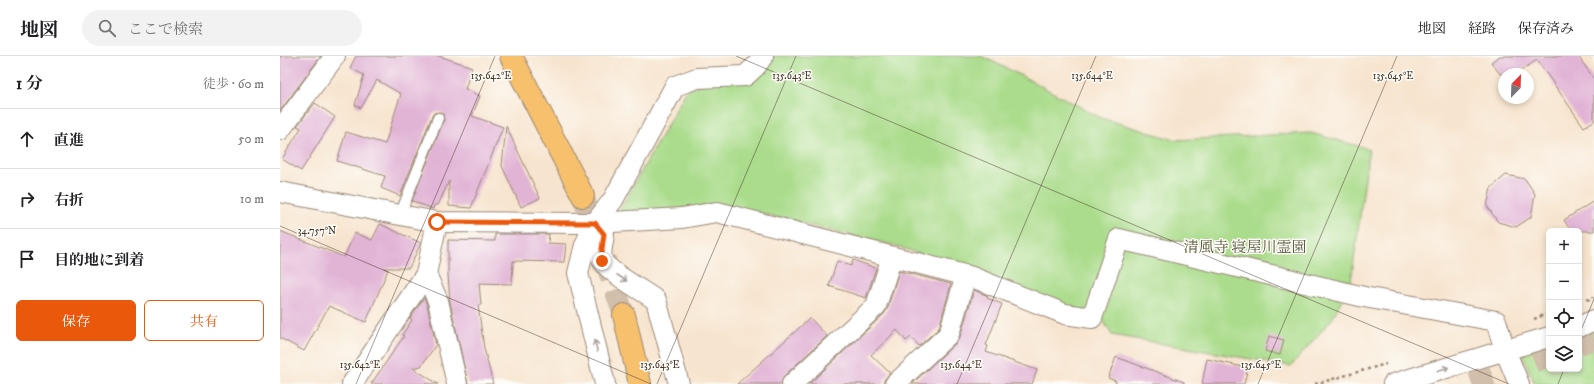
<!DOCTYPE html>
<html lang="ja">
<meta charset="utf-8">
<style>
:root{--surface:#fff;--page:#f2f2f2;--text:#202124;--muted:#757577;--line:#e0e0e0;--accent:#ea580c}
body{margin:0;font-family:"IM FELL DW Pica","Noto Serif JP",serif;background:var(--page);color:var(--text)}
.controls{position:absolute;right:12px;bottom:12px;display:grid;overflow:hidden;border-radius:6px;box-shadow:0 2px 6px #0003}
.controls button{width:36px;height:36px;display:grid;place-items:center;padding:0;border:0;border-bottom:1px solid var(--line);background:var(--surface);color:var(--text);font:20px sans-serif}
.compass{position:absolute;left:1218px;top:12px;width:36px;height:36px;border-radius:50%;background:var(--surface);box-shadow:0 2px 6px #0003;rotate:23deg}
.stop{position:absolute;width:12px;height:12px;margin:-9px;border:3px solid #ea580c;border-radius:50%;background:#fff}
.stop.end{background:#ea580c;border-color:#fff;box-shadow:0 1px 4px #0008}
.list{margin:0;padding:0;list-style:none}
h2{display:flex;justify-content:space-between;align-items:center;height:52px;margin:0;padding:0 16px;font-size:17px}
h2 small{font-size:13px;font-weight:400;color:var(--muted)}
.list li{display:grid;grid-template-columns:26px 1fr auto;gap:12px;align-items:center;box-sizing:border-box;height:60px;padding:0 16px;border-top:1px solid var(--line)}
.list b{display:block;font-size:15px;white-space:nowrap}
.list em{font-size:13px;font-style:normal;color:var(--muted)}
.actions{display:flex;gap:8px;padding:12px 16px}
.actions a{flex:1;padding:9px 0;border:1px solid var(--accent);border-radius:6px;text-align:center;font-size:14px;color:var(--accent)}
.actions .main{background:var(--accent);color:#fff}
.icon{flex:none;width:22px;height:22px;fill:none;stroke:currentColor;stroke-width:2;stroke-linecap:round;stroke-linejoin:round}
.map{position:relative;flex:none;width:1314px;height:328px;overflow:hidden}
header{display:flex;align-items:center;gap:24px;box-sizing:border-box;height:56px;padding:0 20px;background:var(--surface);border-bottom:1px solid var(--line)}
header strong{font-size:19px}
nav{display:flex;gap:22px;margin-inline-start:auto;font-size:14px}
.search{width:280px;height:36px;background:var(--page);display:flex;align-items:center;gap:10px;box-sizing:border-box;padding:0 14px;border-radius:22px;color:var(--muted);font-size:15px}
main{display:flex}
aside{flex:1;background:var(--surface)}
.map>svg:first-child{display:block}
</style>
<header>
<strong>地図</strong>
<div class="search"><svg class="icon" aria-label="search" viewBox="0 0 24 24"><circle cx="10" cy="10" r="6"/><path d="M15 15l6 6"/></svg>ここで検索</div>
<nav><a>地図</a><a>経路</a><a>保存済み</a></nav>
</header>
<main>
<aside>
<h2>1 分<small>徒歩 · 60 m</small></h2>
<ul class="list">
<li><svg class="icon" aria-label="ahead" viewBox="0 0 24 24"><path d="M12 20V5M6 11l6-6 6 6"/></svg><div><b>直進</b></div><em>50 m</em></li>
<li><svg class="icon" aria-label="right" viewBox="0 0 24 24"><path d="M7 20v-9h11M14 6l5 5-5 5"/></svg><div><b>右折</b></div><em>10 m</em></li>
<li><svg class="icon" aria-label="arrive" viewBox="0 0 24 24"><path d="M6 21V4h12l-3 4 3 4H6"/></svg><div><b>目的地に到着</b></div></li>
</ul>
<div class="actions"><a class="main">保存</a><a>共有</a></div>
</aside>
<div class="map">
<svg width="1314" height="328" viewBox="0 0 1314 328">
<rect width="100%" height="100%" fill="#fdfcf7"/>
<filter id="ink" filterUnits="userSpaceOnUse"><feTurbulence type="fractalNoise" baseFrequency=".025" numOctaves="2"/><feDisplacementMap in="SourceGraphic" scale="8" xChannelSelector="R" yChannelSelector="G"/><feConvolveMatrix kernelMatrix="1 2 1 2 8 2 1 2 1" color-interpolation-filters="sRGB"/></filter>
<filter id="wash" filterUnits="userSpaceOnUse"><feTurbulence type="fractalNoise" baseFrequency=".012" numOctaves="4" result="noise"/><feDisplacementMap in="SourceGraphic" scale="16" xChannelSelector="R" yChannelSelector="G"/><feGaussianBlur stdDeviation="0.9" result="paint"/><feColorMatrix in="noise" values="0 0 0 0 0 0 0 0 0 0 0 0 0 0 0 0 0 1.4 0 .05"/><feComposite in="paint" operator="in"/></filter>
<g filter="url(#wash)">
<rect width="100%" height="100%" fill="#f7e4ce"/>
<g fill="#aadc8b" stroke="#728354">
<path d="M489,0H701L736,17L821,62L895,84L1031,77L1089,93L1071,226L1052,263L1011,310L832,279L822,263L617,190L441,148L381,155L338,157L407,34Z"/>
<path d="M1314,270V328H1255L1242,298L1269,287V313H1299V276Z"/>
</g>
<g id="blocks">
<g fill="#e1b3d5">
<path d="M0,0H41L0,55Z"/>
<path d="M76,0H159L192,11L185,33L200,40L192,60L223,71L191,152L169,150V125L158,149H154L153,153L132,145L164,64L163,58L160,56L154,57L152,60L120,140L101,132L105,120L57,105L66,76L105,88L121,38L97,24L81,52L75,49L84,19L70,12Z"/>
<path d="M1220,0H1298L1314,23V65L1304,71L1257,4L1236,18H1220L1211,6Z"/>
<path d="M35,47L55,61L21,115L2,103L21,72L17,70Z"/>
<path d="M226,70L260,142L241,151L222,110Z"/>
<path d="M1226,119L1245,123L1255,138L1251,161L1236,171L1218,166L1207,150L1211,132Z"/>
<path d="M1314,145V175H1291L1284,164Z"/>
<path d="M100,168L141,187L129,212H104L108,214L86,266L49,250L24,295L0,282V175L64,201L75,177L92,184Z"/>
<path d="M215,178H269L268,187L286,188L284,206L233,205L232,228L199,227L201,249H198L204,292L213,328H188L170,246L168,219V184L215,185Z"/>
<path d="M573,204L596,212L586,242L549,230L557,205L571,210Z"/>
<path d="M619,215L671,228L659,272L639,290L631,281L626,285L617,274L591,299L610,317L604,324V328H529L604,258L609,250H608Z"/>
<path d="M694,234L708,240L707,242L722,248L706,289L708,290L706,296L757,314L752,328H632L677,286L680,281Z"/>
<path d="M144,242L147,249L156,289L141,310L133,312L158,328H91L124,280L122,279L132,264L130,262Z"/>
<path d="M530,262L547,280L504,320L501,328H457Z"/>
<path d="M989,280L1004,284L1000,299L985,295Z"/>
<path d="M836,301L904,326V328H835L836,325L828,322Z"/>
<path d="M927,303L968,312L964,328H922Z"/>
</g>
</g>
</g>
<g filter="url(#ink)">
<use href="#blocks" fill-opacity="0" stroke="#998776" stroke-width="1"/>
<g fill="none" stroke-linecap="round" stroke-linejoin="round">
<path stroke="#d1bfab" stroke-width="22" stroke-dasharray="22 11" stroke-linecap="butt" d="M303,140L344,259"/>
<g stroke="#d1bfab" stroke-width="22" stroke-dasharray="22 11" stroke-linecap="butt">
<path d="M1299,288L1314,283"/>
<path d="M1192,328L1220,319L1269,300"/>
</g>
<g stroke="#998776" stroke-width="12">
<path id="service" d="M120,159L158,62"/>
</g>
<g stroke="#998776" stroke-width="22">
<g id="minor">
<path d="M483,0L476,10L465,20L417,22L395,30L333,144L315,167L402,162L437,156L692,221L785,258L812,262L839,183L1084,241L1216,265L1225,294L1239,328"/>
<path d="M0,74L55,0"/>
<path d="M0,136L157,166L315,167L324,179C323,187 320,195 322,203C325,214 366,237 376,244L399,328"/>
<path d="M315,167L305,189L298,217L325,328"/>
<path d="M146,218L158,245L177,328"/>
<path d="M1299,271L1314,264"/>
<path d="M72,328L146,218L157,166"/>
<path d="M512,328L596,250L612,201"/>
<path d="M615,328L669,278L686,219"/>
<path d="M1113,328L1269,281"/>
</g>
</g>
<g stroke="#998776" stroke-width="24">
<g id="primary">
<path d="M231,0L303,140"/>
<path d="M344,259L360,328"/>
</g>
</g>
<g stroke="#998776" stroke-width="2.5" stroke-dasharray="3 3" stroke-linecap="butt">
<path d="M1307,244L1314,241"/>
<path d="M1254,263L1269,257"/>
<path d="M1035,328L1106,308"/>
</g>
<use href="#service" stroke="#fff" stroke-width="10"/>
<use href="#minor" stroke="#fff" stroke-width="20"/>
<use href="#primary" stroke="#f7c06c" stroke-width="22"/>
</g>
<defs><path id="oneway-shaft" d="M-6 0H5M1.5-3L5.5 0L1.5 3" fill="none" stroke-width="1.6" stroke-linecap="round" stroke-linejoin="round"/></defs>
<g stroke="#a79f9a">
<use href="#oneway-shaft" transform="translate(342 222) rotate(33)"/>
<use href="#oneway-shaft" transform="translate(316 290) rotate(-104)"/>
<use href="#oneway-shaft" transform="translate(1163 313) rotate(-17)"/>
</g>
</g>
<g fill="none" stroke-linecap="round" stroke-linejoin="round" filter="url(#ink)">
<path stroke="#ea580c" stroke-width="5" d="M157,166L315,167L324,178L322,193V205"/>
</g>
<path fill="none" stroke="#3b2a1e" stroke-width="1" stroke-opacity="0.45" d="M456,0L1229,328M0,170L371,328M1299,279L1314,243M76,328L215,0M377,328L516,0M677,328L816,0M978,328L1117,0M1278,328L1284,313"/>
<g text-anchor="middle" stroke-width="3" stroke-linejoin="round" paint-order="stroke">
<g font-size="15" fill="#575639" stroke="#fdfcf7">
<text x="965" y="196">清風寺 寝屋川霊園</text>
</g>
</g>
<g font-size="10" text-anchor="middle" fill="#3b2a1e" stroke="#fdfcf7" stroke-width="3" stroke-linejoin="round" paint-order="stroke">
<text x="211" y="23">135.642°E</text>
<text x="512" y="23">135.643°E</text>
<text x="812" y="23">135.644°E</text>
<text x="1113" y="23">135.645°E</text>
<text x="37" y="178">34.757°N</text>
<text x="80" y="312">135.642°E</text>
<text x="380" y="312">135.643°E</text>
<text x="681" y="312">135.644°E</text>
<text x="981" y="312">135.645°E</text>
</g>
</svg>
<div class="controls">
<button>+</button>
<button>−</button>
<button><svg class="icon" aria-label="locate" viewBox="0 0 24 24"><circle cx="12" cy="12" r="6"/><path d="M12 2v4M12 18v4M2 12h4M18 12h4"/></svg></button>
<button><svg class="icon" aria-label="layers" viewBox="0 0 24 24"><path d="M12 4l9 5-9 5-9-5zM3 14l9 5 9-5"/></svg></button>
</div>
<svg class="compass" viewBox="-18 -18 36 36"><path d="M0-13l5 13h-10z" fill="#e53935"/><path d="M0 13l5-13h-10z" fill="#757577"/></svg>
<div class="stop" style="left:157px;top:166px"></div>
<div class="stop end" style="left:322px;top:205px"></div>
</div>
</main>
